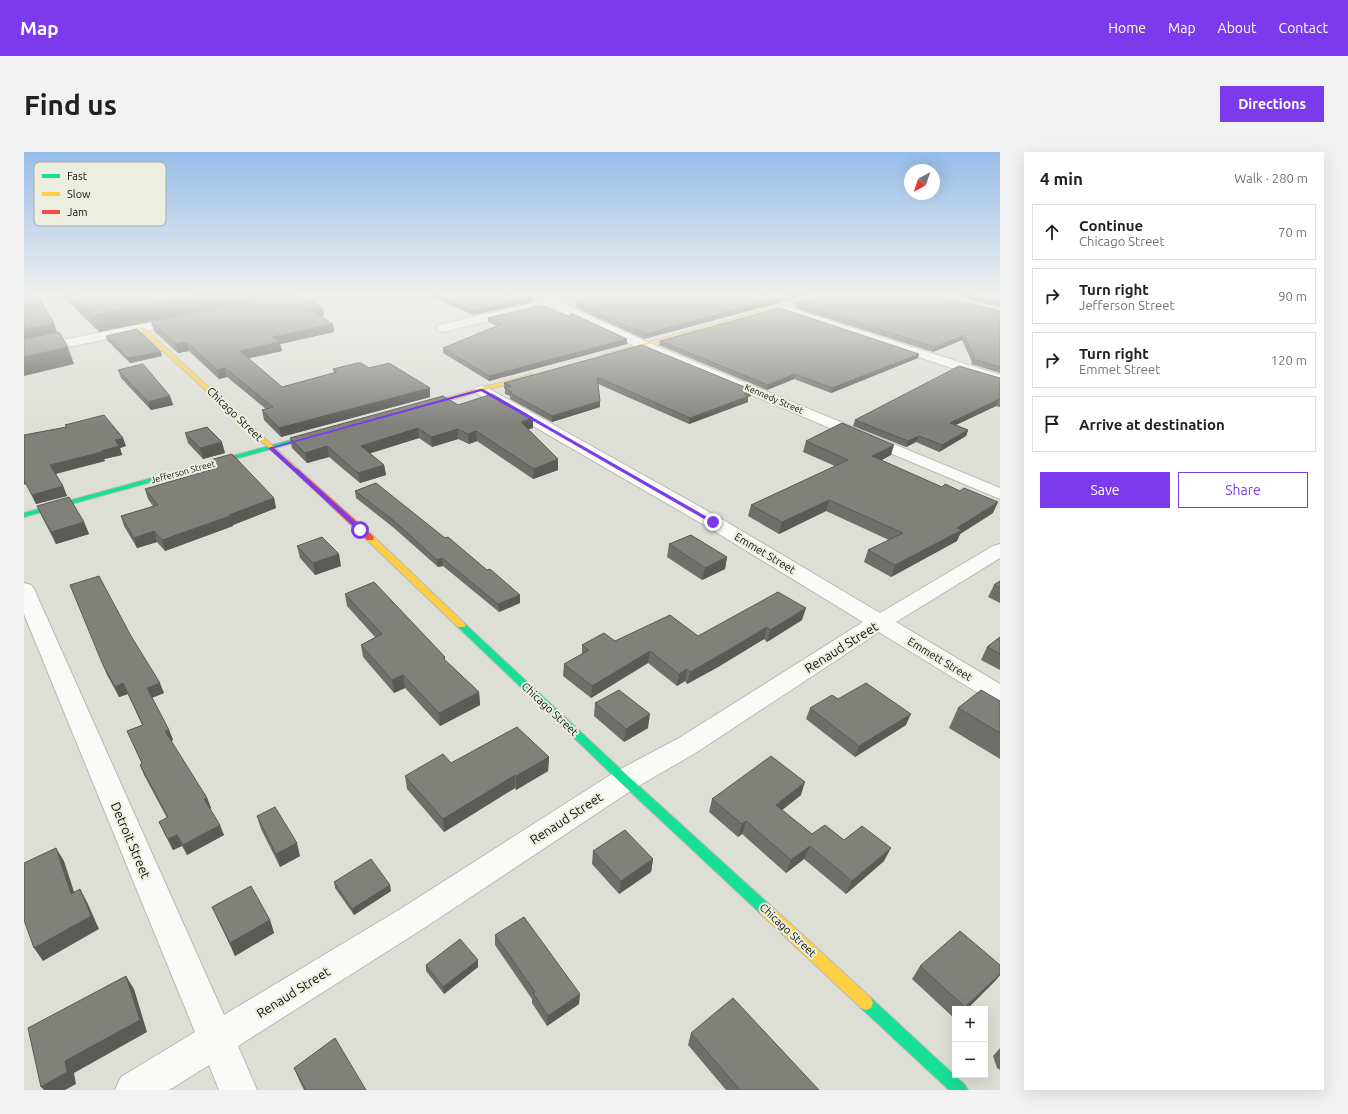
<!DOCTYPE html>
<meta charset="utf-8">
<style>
:root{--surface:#fff;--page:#f2f2f2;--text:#202124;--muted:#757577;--line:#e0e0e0;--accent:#7c3aed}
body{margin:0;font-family:Ubuntu,sans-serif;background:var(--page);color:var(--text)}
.controls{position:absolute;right:12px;bottom:12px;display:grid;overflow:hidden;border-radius:0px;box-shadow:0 4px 16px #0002}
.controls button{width:36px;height:36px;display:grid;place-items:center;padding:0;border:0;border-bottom:1px solid var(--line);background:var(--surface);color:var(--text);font:20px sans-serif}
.compass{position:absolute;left:880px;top:12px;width:36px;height:36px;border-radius:50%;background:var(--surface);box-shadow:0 4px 16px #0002;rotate:220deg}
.stop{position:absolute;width:12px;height:12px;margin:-9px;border:3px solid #7c3aed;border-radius:50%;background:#fff}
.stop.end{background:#7c3aed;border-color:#fff;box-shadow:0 1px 4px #0008}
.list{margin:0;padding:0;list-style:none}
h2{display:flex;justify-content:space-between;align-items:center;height:52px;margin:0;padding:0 16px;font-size:17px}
h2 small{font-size:13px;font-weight:400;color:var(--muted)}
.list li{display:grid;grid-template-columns:26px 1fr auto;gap:12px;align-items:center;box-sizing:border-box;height:56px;margin:0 8px 8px;padding:0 8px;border:1px solid var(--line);border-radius:0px}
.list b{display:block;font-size:15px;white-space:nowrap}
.list p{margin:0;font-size:13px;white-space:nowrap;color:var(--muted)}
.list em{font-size:13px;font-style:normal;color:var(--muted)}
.actions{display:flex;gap:8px;padding:12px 16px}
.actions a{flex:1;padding:9px 0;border:1px solid var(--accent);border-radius:0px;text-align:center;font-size:14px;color:var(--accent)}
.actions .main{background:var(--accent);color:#fff}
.icon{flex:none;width:22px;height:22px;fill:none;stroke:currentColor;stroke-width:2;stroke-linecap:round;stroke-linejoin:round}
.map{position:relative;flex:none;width:976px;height:938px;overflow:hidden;border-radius:0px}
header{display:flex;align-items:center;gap:24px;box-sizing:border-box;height:56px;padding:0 20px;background:var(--accent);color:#fff}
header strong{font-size:19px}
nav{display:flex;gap:22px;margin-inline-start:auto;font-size:14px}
.intro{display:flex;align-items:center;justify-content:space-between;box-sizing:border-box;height:96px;padding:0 24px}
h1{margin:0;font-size:28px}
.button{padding:10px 18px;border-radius:0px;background:var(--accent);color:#fff;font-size:14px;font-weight:700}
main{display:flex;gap:24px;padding:0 24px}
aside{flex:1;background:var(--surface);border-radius:0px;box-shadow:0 4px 16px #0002}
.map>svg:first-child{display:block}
</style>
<header>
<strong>Map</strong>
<nav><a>Home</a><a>Map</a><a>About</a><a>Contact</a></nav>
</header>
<div class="intro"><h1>Find us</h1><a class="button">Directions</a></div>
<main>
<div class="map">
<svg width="976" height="938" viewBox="0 0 976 938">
<rect width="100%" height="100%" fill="#ddded6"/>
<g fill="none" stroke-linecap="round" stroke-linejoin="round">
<g stroke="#b8b9b3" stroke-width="2">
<g id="street">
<path d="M271,142H291L290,144L251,152L245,149L247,147Z"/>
<path d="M527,142H537L533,149L623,190L976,336V347L615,196L525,154L419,180L415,179L413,176L415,173L522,148Z"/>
<path d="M754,152L976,223V232L750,157L748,155L750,153Z"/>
<path d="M157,164L161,165L163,168L161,171L0,204V196Z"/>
<path d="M457,234L462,235L696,366L856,461L969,394L976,392V406L872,470L976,532V552L967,549L855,480L673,600L611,636L400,776L214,894L233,938H195L185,913L145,938H91L97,925L171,880L0,462V431L7,433L10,437L200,863L378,756L591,620L655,586L839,470L682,374L452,241L450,238L452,235Z"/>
</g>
</g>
<g stroke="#b8b9b3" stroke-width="2">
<g id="fast">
<path d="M296,280L299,282L298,283L0,365V361Z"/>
<path d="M437,470L440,471L605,625L747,754L748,758L747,762L742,764L737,762L597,631L434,475L432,473Z"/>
<path d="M842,844L847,846L941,933L944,938H925L837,856L835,851L837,846Z"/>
</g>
</g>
<g stroke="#b8b9b3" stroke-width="2">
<g id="slow">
<path d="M799,142H805L583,204L578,203Z"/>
<path d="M115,175H119L274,317V319H270L115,177Z"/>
<path d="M508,222L510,223V225L396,256L393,254Z"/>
<path d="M343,384H349L440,471L442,473L440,475H434L343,388L342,386Z"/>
<path d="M742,752L747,754L847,846L849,851L847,856L842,858L837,856L737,762L736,758L737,754Z"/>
</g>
</g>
<g stroke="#b8b9b3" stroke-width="2">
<path id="jam" d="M272,316L274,317L349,384L350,386L349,388H343L270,319L269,318Z"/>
</g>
<use href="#street" fill="#fafaf9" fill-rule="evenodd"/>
<use href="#fast" fill="#16e098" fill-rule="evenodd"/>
<use href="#slow" fill="#ffcf43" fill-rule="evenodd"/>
<use href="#jam" fill="#f24e42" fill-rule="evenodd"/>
</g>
<g fill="#6e6f6a">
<path d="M37,142H265L75,180Z"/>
<path d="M401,142H507L508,150L449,163Z"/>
<path d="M558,142H788L620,187L552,156V151Z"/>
<path d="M923,142H976V155Z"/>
<path d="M772,151L976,159V221L947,212L948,210L938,188L909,200L771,156Z"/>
<path d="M300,164L297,165L309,172L310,180L256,192L258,199L224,206L258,235L310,221L309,217L345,216L406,236V245L257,285L240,268L238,258L242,257L203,225L195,227L165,199L154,201L130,179L127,170Z"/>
<path d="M464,166L603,187V192L465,229L419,201V196L473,174L464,170Z"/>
<path d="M82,184L138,204L106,211L83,188Z"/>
<path d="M636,189L895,202L894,206L807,241L770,227L743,238L635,193Z"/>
<path d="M618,193L727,244L724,245V250L665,272L574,232L576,249V255L528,270L486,247V244L481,242V237H480V231Z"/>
<path d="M94,218L146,244L149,253L127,258L97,226Z"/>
<path d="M976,226V255L972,254L932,273L944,278L942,284L915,300L892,290L882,295L829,274L831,268Z"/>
<path d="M434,253L509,266V276L504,277L534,307V318L509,327L453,289L445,292L434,287L408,295L395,286L346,301L360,313L362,323L336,331L305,305L283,311L268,296L266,286Z"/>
<path d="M41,273L102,294L96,296L98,303L80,307L81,309L32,322L39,334L43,344L12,352L2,332L0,333V283L42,275Z"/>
<path d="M161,281L201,301L179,307L164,291Z"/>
<path d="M782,289L867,303L857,308L969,361L936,382L933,389L867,425L840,410L844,398L865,388L802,359L755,382L724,364L727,353L811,314L779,300Z"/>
<path d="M186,308L250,346L252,356L209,373V374L141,399L133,390L113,396L100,374L97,364L129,354L124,347L121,337L189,317Z"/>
<path d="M331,339L421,386L496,443V451L475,460L419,414L414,415L370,376L332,346Z"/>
<path d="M13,354L60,370L65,382L32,392L18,365Z"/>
<path d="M645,392L703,405L701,417L678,428L643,405Z"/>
<path d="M273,394L317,414L291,423L276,406Z"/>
<path d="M976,429V451L964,445L970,433Z"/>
<path d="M321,442L421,505V508L455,540L456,553L416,574L381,536L370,541L339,505L337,493L351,485L323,454Z"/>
<path d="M778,468L743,490L740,487L694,515L663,532L661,529L653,534L624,511L567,546L539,524L540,512L558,502V493L591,489L674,484Z"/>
<path d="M107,484L140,541L128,546L145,578L149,588L147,589L183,646L187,656L186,657L200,683L163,703L158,694L149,698L140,681L135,670L143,666L120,623L116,613L118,612L103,579L118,573L104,542L95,545L83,523L79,513Z"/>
<path d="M976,485V518L957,508L963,495Z"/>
<path d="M814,547L882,573L831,605L782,567L786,556Z"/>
<path d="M976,549V607L925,576L934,556Z"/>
<path d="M571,551L624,576L600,590L570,564Z"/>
<path d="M525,605L524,619L492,638L491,636L420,680L383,637L381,624L427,611Z"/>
<path d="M777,643L758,658L788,682L820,688L860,709L822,742L780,707L762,721L718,682L714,685L685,660L688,647Z"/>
<path d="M233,664L276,704L256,715L237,677Z"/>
<path d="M569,699L629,707L627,720L595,742L568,712Z"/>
<path d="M310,730L367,739L330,763L311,736Z"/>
<path d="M188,755L246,768L250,781L211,804L194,768Z"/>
<path d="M471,783L555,852L523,874L508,851V847L471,793Z"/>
<path d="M454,808V815L420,842L402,819V813Z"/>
<path d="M976,813V823L971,829L943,857H931V867L888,827L896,814Z"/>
<path d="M667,881L795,938H702L664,893Z"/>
<path d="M976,896V918L973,916L969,904Z"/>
<path d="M270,916L342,938H280L275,928Z"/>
</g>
<g fill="#5a5a56">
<path d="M181,142H265L75,180L69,163Z"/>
<path d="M770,142H788L620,187L621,182Z"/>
<path d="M509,145L508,150L449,163V159Z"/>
<path d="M299,156L300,164L288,166L286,158Z"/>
<path d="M30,171L35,187L0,194V177Z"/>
<path d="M309,172L310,180L256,192L258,199L218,208L216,199L249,185Z"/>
<path d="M940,183L938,188L909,200L911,195Z"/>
<path d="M603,187V192L465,229V224Z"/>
<path d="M163,190L165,199L154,201L152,192Z"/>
<path d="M44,195L50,212L0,224V205Z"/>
<path d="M137,200L138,204L106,211L104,206Z"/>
<path d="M895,202L894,206L807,241L808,236Z"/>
<path d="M201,216L203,225L195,227L193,218Z"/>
<path d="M771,222L770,227L743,238L744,233Z"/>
<path d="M406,236V245L257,285L255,276Z"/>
<path d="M728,238L727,244L724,245V250L665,272L666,266Z"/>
<path d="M146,244L149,253L127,258L124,250Z"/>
<path d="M975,247L972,254L923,277L926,271Z"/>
<path d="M576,249V255L528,270V264Z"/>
<path d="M509,266V276L497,280V270Z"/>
<path d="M394,276L395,286L338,304L337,294Z"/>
<path d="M434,277V287L408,295L407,285Z"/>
<path d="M944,278L942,284L915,300L918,293Z"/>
<path d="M452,279L453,289L445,292L444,282Z"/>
<path d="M895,284L892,290L882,295L884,289Z"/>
<path d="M99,286L102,294L96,296L98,303L80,307L81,309L30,322L26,313L77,299L91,288Z"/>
<path d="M198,290L201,301L179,307L176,296Z"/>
<path d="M870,293L867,303L845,315L848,304Z"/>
<path d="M303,294L305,305L283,311L281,301Z"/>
<path d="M534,307V318L509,327L510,317Z"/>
<path d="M360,313L362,323L336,331L334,321Z"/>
<path d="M39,334L43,344L12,352L8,343Z"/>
<path d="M250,346L252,356L209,373V374L141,399L138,388Z"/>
<path d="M805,348L802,359L755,382L758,370Z"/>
<path d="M974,350L969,361L936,382L933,389L867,425L871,413L933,376Z"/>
<path d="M60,370L65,382L32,392L27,380Z"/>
<path d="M130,379L133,390L113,396L110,386Z"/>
<path d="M315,402L317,414L291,423L289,411Z"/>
<path d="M703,405L701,417L678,428L681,416Z"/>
<path d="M418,406L419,414L414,415L413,408Z"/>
<path d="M496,443V451L475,460L474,452Z"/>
<path d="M782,456L778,468L743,490L746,478Z"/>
<path d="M743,475L740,487L694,515L663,532L666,520Z"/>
<path d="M626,499L624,511L567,546L568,534Z"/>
<path d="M663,517L661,529L653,534L655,522Z"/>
<path d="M379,523L381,536L370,541L368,528Z"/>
<path d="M99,531L104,542L95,545L91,535Z"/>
<path d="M136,531L140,541L127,546L123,536Z"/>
<path d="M455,540L456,553L416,574L415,561Z"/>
<path d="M626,562L624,576L600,590L602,577Z"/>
<path d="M887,562L882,573L831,605L835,594Z"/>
<path d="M145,578L149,588L145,590L141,579Z"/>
<path d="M525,605L524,619L492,638V624Z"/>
<path d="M491,623V636L420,680L419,667Z"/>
<path d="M781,630L777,643L748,666L752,653Z"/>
<path d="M183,646L187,656L184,658L180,647Z"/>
<path d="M722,669L718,682L714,685L718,672Z"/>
<path d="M196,673L200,683L163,703L159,693Z"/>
<path d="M153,683L158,694L149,698L144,687Z"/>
<path d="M273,691L276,704L256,715L252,702Z"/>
<path d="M786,694L780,707L762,721L767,708Z"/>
<path d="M32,696L40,709L55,755L47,742Z"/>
<path d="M867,696L860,709L822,742L828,729Z"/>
<path d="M629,707L627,720L595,742L597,729Z"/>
<path d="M366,733L367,739L330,763L328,757Z"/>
<path d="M56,737L63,750L75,777L19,809L10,796Z"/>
<path d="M246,768L250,781L211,804L206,791Z"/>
<path d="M454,808V815L420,842L419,835Z"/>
<path d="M976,822V823L971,829L943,857H940Z"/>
<path d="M102,824L110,837L123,880L50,921L52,932L41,938H20L17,935L41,909Z"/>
<path d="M556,842L555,852L523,874L524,864Z"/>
</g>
<g fill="#80817b" stroke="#5a5a56">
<path d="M0,142H12L30,171L0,177Z"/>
<path d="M47,142H181L69,163Z"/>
<path d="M270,142H280L299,156L286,158L309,172L249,185L256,190L216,199L258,235L313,220L309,217L333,211H337L345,216L365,211L406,236L255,276L238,258L249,255L201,216L193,218L163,190L152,192L127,170Z"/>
<path d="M410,142H507L509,145L449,159Z"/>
<path d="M558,142H770L621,182L552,151Z"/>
<path d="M804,142H908L976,159V215L949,207L951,206L940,183L911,195L772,151Z"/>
<path d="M943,142H976V150Z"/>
<path d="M517,153L545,165L547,161L603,187L465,224L419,196L478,172L464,166Z"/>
<path d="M756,156L895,202L808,236L771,222L744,233L636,189Z"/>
<path d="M113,177L137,200L104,206L82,184Z"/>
<path d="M35,180L44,195L0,205V187Z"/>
<path d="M618,193L728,238L720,242L725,244L666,266L573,225L576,249L528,264L486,241L488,240L481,236L487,234L480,231Z"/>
<path d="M119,212L146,244L124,250L94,218Z"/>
<path d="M935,214L976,226V248L975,247L926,271L944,278L918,293L895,284L884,289L831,268Z"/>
<path d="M468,242L509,266L497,270L534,307L510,317L452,279L444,282L434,277L407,285L394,276L337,294L360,313L334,321L303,294L281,301L266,286L419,244L434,253Z"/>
<path d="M80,263L99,286L91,288L95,294L77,299L78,300L26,313L39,334L8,343L0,328V283L43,275L41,273Z"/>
<path d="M818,271L870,293L848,304L918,335L921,332L936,339L940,336L974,350L933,376L938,378L871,413L844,398L879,381L805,348L758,370L727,353L824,308L782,289Z"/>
<path d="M183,275L198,290L176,296L161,281Z"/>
<path d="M208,302L250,346L205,363L206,364L138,388L130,379L110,386L97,364L134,353L121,337L193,316L186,308Z"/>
<path d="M352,331L421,386L424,385L463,418L466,417L496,443L474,452L418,406L413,408L369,368L331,339Z"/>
<path d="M45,345L60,370L27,380L13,354Z"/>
<path d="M667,383L703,405L681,416L645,392Z"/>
<path d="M298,385L315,402L289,411L273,394Z"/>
<path d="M75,424L107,484L136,531L123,536L145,578L141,579L183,646L180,647L196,673L159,693L153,683L144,687L135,670L144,665L116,613L118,611L103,579L119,573L99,531L91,535L79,513L46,433Z"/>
<path d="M976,429V436L970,433Z"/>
<path d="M350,430L421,505L419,506L455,540L415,561L379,523L368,528L337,493L358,482L321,442Z"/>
<path d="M754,440L782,456L746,478L743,475L696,503L666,520L663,517L655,522L626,499L568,534L540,512L565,498L558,493L580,481L591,489L646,463L674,484Z"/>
<path d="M976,485V502L963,495Z"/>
<path d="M842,531L887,562L835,594L786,556L808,543L814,547Z"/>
<path d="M595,538L626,562L602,577L571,551Z"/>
<path d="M957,538L976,549V581L934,556Z"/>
<path d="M493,575L525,605L492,624L491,623L419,667L381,624L419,602L427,611Z"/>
<path d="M747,604L781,630L752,653L788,682L801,673L820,688L838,674L867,696L828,729L786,694L767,708L722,669L718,672L688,647Z"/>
<path d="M251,655L273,691L252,702L233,664Z"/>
<path d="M601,678L629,707L597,729L569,699Z"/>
<path d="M32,696L47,742L56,737L67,764L10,796L0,768V711Z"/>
<path d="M347,707L366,733L328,757L310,730Z"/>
<path d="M227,734L246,768L206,791L188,755Z"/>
<path d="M500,765L556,842L524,864L509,841L511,840L471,783Z"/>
<path d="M936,779L976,813V822L941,855L896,814Z"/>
<path d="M436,787L454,808L419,835L402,813Z"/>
<path d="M102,824L116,868L41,909L43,920L17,935L4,876Z"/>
<path d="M709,846L795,938H716L667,881Z"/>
<path d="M311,886L342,938H282L270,916Z"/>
</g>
<linearGradient id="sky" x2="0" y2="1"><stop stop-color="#96bde9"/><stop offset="0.52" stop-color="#f0f0ed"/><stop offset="1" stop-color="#f0f0ed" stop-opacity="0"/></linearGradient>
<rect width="976" height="273" fill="url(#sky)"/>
<path fill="#7c3aed" d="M456,237H459L692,370L687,371L457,239L250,296L338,376V379H335L244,296Z"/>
<g text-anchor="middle" stroke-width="4" stroke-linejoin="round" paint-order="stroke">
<g font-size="9" fill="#12130e" stroke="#ecefe0">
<text transform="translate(750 247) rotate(23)" y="3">Kennedy Street</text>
<text transform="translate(159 320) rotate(-15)" y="3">Jefferson Street</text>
</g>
<g font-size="11" fill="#12130e" stroke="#ecefe0">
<text transform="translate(211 262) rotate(44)" y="4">Chicago Street</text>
<text transform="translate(741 401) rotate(31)" y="4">Emmet Street</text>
<text transform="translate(916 507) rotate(31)" y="4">Emmett Street</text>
<text transform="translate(526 557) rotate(43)" y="4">Chicago Street</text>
<text transform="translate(764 778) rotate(43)" y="4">Chicago Street</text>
</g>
<g font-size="13" fill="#12130e" stroke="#ecefe0">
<text transform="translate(817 495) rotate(-32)" y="5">Renaud Street</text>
<text transform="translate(542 666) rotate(-33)" y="5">Renaud Street</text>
<text transform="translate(107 688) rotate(67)" y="5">Detroit Street</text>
<text transform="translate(269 840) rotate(-32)" y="5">Renaud Street</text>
</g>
</g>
<rect x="10" y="10" width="132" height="64" rx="6" fill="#ecefe0" stroke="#abada1" stroke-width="1"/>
<rect x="18" y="22" width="18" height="4" fill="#16e098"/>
<rect x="18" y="40" width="18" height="4" fill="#ffcf43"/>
<rect x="18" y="58" width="18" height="4" fill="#f24e42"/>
<g font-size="11" fill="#12130e">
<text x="43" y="28">Fast</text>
<text x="43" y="46">Slow</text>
<text x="43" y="64">Jam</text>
</g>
</svg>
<div class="controls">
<button>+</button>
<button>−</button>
</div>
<svg class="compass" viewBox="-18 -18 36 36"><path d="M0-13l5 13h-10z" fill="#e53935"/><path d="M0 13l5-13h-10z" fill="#757577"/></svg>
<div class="stop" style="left:336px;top:378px"></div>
<div class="stop end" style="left:689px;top:370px"></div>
</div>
<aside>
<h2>4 min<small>Walk · 280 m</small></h2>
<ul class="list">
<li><svg class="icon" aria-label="ahead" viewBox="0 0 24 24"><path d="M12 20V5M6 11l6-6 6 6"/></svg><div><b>Continue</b><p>Chicago Street</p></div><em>70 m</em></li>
<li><svg class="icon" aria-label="right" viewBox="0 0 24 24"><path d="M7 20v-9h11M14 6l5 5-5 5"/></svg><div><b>Turn right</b><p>Jefferson Street</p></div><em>90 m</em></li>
<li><svg class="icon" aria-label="right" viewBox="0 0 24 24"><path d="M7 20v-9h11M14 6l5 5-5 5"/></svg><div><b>Turn right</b><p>Emmet Street</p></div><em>120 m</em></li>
<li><svg class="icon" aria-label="arrive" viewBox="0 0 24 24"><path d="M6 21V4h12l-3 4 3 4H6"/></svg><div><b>Arrive at destination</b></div></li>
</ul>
<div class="actions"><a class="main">Save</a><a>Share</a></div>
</aside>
</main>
